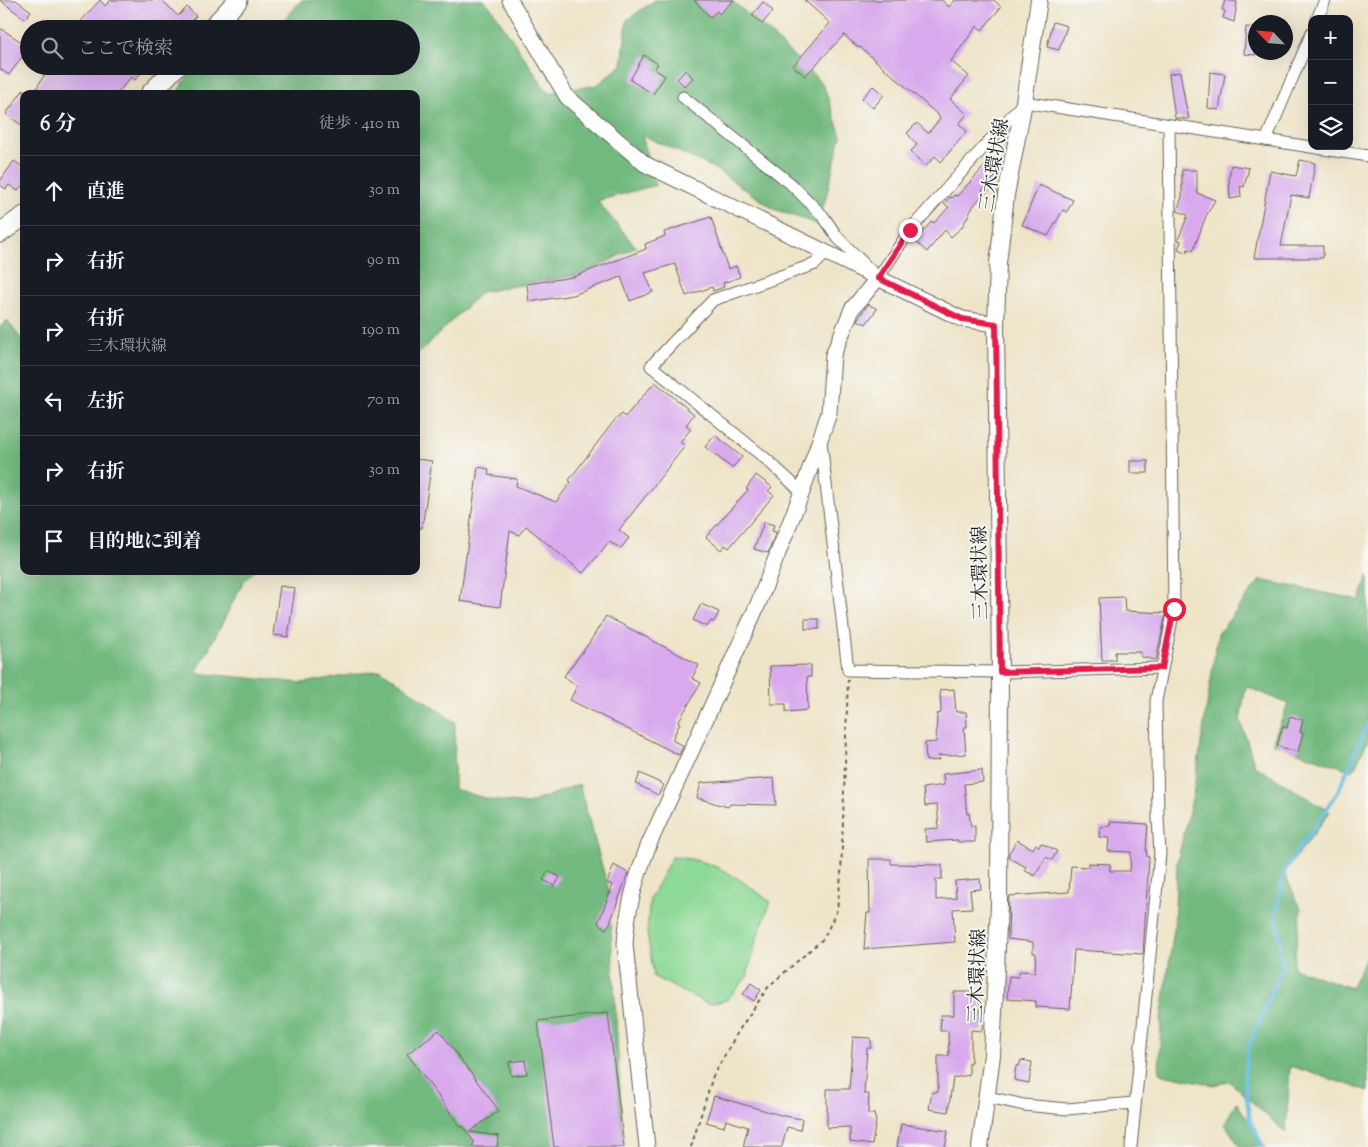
<!DOCTYPE html>
<html lang="ja">
<meta charset="utf-8">
<style>
:root{--surface:#171b24;--page:#242831;--text:#f1f3f6;--muted:#9ea1a6;--line:#363941}
body{margin:0;font-family:"Sorts Mill Goudy","Noto Serif JP",serif;background:var(--page);color:var(--text)}
.controls{position:absolute;right:15px;top:15px;display:grid;overflow:hidden;border-radius:10px;box-shadow:0 5px 20px #0002}
.controls button{width:45px;height:45px;display:grid;place-items:center;padding:0;border:0;border-bottom:1px solid var(--line);background:var(--surface);color:var(--text);font:25px sans-serif}
.compass{position:absolute;left:1248px;top:15px;width:45px;height:45px;border-radius:50%;background:var(--surface);box-shadow:0 5px 20px #0002;rotate:296deg}
.stop{position:absolute;width:15px;height:15px;margin:-11px;border:4px solid #e11d48;border-radius:50%;background:#fff}
.stop.end{background:#e11d48;border-color:#fff;box-shadow:0 1px 5px #0008}
.list{margin:0;padding:0;list-style:none}
h2{display:flex;justify-content:space-between;align-items:center;height:65px;margin:0;padding:0 20px;font-size:21px}
h2 small{font-size:16px;font-weight:400;color:var(--muted)}
.list li{display:grid;grid-template-columns:32px 1fr auto;gap:15px;align-items:center;box-sizing:border-box;height:70px;padding:0 20px;border-top:1px solid var(--line)}
.list b{display:block;font-size:19px;white-space:nowrap}
.list p{margin:0;font-size:16px;white-space:nowrap;color:var(--muted)}
.list em{font-size:16px;font-style:normal;color:var(--muted)}
.icon{flex:none;width:28px;height:28px;fill:none;stroke:currentColor;stroke-width:2;stroke-linecap:round;stroke-linejoin:round}
.map{position:relative;flex:none;width:1368px;height:1147px;overflow:hidden}
.search{position:absolute;background:var(--surface);box-shadow:0 5px 20px #0002;left:20px;top:20px;width:400px;height:55px;display:flex;align-items:center;gap:12px;box-sizing:border-box;padding:0 18px;border-radius:28px;color:var(--muted);font-size:19px}
.panel{position:absolute;background:var(--surface);box-shadow:0 5px 20px #0002;left:20px;top:90px;width:400px;height:485px;border-radius:10px}
.map>svg:first-child{display:block}
</style>
<div class="map">
<svg width="1368" height="1147" viewBox="0 0 1368 1147">
<rect width="100%" height="100%" fill="#f6f6f2"/>
<filter id="ink" filterUnits="userSpaceOnUse"><feTurbulence type="fractalNoise" baseFrequency=".02" numOctaves="2"/><feDisplacementMap in="SourceGraphic" scale="10" xChannelSelector="R" yChannelSelector="G"/><feConvolveMatrix kernelMatrix="1 2 1 2 8 2 1 2 1" color-interpolation-filters="sRGB"/></filter>
<filter id="wash" filterUnits="userSpaceOnUse"><feTurbulence type="fractalNoise" baseFrequency=".0096" numOctaves="4" result="noise"/><feDisplacementMap in="SourceGraphic" scale="20" xChannelSelector="R" yChannelSelector="G"/><feGaussianBlur stdDeviation="1.12" result="paint"/><feColorMatrix in="noise" values="0 0 0 0 0 0 0 0 0 0 0 0 0 0 0 0 0 1.4 0 .05"/><feComposite in="paint" operator="in"/></filter>
<g filter="url(#wash)">
<rect width="100%" height="100%" fill="#eee4c8"/>
<path fill="#8dd996" stroke="#547a59" d="M672,857C717,860 736,877 771,902L758,934L747,977L727,1000L708,1004L654,977L647,933L650,898Z"/>
<g fill="#72b97f" stroke="#476a4e">
<path d="M302,0H484L492,9L548,93L597,85L622,65L627,20L655,0H731L763,27L823,84L841,136L819,225L774,209L712,167L642,135L656,185L597,201L636,247L583,274L481,292L416,356V94H176L195,66H411V29H276Z"/>
<path d="M7,320L24,343V571H254L244,581L196,673L302,683L381,670L455,722L454,789L491,800L528,804L579,784L609,891L623,1147H0V327Z"/>
<path d="M1368,575V741L1353,771L1272,743L1288,704L1246,686L1240,720L1255,766L1330,812L1284,873L1301,909L1293,968L1351,988L1368,954V1091L1290,1066L1286,1133L1229,1081L1214,1085L1159,1073L1161,1020L1174,929L1177,863L1193,795L1218,634L1260,580L1360,600Z"/>
<path d="M1236,1102L1265,1147H1240L1225,1124Z"/>
</g>
<g fill="none" stroke-linecap="round" stroke-linejoin="round">
<path stroke="#65bce2" stroke-width="4" d="M1263,1147L1250,1121L1244,1078L1248,1049L1282,967L1276,911L1285,870L1338,792L1368,723"/>
</g>
<g id="blocks">
<g fill="#d8aaed">
<path d="M0,0H16L31,11L25,19Z"/>
<path d="M100,0L105,6L111,0H162L178,16L187,7L196,16L183,29H92L81,21Z"/>
<path d="M694,0H734L719,14L717,11L710,17Z"/>
<path d="M804,0H942L949,7L955,0H994L1001,7L982,30L977,26L951,61L969,76L950,99L967,114L959,124L967,131L941,162L935,156L926,166L910,152L917,145L907,133L917,123L928,133L940,119L938,115L860,47L859,48L844,35L805,76L793,66L830,23Z"/>
<path d="M1225,0L1237,2L1234,22L1223,18L1225,11L1222,10Z"/>
<path d="M763,2L773,11L762,24L752,15Z"/>
<path d="M1053,22L1067,26L1059,50L1047,47Z"/>
<path d="M1246,27L1256,28V55L1244,54Z"/>
<path d="M0,28L29,47V62L22,57L9,75L0,69Z"/>
<path d="M644,55L658,64L654,69L665,76L653,94L630,80Z"/>
<path d="M35,66H147L135,80L131,77L117,94H33L45,74Z"/>
<path d="M686,70L693,78L684,86L677,79Z"/>
<path d="M1180,72L1185,101L1189,119L1175,118L1169,74Z"/>
<path d="M1210,72L1225,74L1219,110L1208,108Z"/>
<path d="M873,86L884,95L873,108L862,98Z"/>
<path d="M24,89V127L6,114Z"/>
<path d="M1300,160L1315,163L1309,198L1291,195L1281,246H1323V258H1254L1270,171L1296,176Z"/>
<path d="M14,161L24,168V182L18,191L9,185L6,189L0,185V181Z"/>
<path d="M986,165L997,175L982,191L985,193L974,205L962,227L951,237L945,230L927,252L915,241L932,221L934,223L949,207L944,204L950,197L952,198L954,195L957,196Z"/>
<path d="M1231,165L1249,168L1244,187L1240,186L1241,197L1230,199L1229,179Z"/>
<path d="M1182,170H1197V193L1215,200L1206,216L1193,251L1188,249L1187,253L1178,249L1181,241L1178,240L1188,215L1177,211L1182,197Z"/>
<path d="M1039,185L1073,200L1067,212L1063,210L1048,236L1022,225Z"/>
<path d="M711,217L728,269L736,266L740,277L723,283L724,287L713,291L712,287L686,296L675,264L645,273L653,292L630,301L621,277L573,295L529,302L527,284L573,277L646,249L645,244L665,236L664,232Z"/>
<path d="M868,304L877,309L866,324L857,320Z"/>
<path d="M655,382L694,414L686,425L691,429L680,442L685,446L619,530L629,538L621,548L609,542L583,573L526,526L519,535L510,531L500,607L460,601L478,467L489,469L488,475L517,479L516,486L556,502L571,482L569,480L614,421L622,414L625,417Z"/>
<path d="M715,435L742,457L732,468L705,447Z"/>
<path d="M416,459L432,461L422,528H416Z"/>
<rect x="1130" y="461" width="18" height="12"/>
<path d="M756,475L772,487L768,491L774,495L729,548L725,545L721,550L706,537L748,490L746,489Z"/>
<path d="M764,522L774,525L772,531L776,532L768,553L754,549Z"/>
<path d="M280,586L295,588L288,637L273,635Z"/>
<path d="M1124,597L1125,611L1166,613L1156,660L1141,657V652H1115V660H1102L1099,598Z"/>
<path d="M701,604L719,612L714,622L711,621L707,627L693,620Z"/>
<path d="M606,616L699,665L692,678L701,683L678,722L680,723L672,740L683,746L679,755L570,700L577,686L564,676L589,643Z"/>
<rect x="805" y="619" width="14" height="10"/>
<path d="M811,665V677H807L808,710L786,712V704H771L770,666Z"/>
<path d="M954,689L956,712H966L967,727H964L966,754L938,756L939,760L926,761L925,743L936,742L937,714L941,713L940,690Z"/>
<path d="M1290,716L1303,720L1300,732L1303,733L1298,752L1277,746L1281,732L1283,727L1287,728Z"/>
<path d="M982,770L983,782L964,784L967,814L969,813L971,826H975V842H958V840L926,842L925,829L939,828L937,805L925,806L923,788L944,785L943,774Z"/>
<path d="M640,773L664,785L658,795L636,784Z"/>
<path d="M774,778L776,805L730,804L728,807L697,798L701,783Z"/>
<path d="M1110,822L1148,824L1146,849L1147,857H1149L1143,954L1074,950L1070,1009L1036,1007V1001L1007,999L1009,976L1018,977L1020,971L1035,972L1036,953H1033V942L1008,939L1009,896L1069,892L1071,866L1088,867V863L1110,864V871H1130L1131,852L1108,851L1109,838L1099,837L1100,827L1110,826Z"/>
<path d="M1017,840L1033,849L1036,844L1039,847L1041,843L1057,851L1052,860L1046,857L1035,876L1024,870L1026,867L1009,858V853Z"/>
<path d="M869,859H891V864L942,865V879H936V900L956,898L955,881L980,879L981,889L970,890L972,908L953,909L955,942L864,949L867,913H870Z"/>
<path d="M614,865L628,873L610,923L606,929L598,923L613,885L607,883Z"/>
<path d="M548,871L560,877L555,886L543,880Z"/>
<path d="M751,983L761,990L754,1001L743,994Z"/>
<path d="M954,992H980V1020L983,1021L982,1031L971,1030V1062H969V1075L953,1078L948,1112L929,1109L932,1092H938V1056H949L948,1031H940L941,1015H954Z"/>
<path d="M608,1013L624,1147H554L538,1021Z"/>
<path d="M439,1030L499,1111L469,1132L499,1136L497,1147H472L474,1142L463,1126L461,1127L407,1054Z"/>
<path d="M853,1037L871,1038V1048H867L864,1094H869L868,1114H874L876,1121L872,1145L850,1142V1127L827,1128V1089H849Z"/>
<path d="M525,1060L527,1074L511,1076L509,1062Z"/>
<path d="M1021,1060L1032,1062L1029,1083L1014,1080L1016,1066H1019Z"/>
<path d="M714,1096L784,1116L802,1119L800,1130L787,1127L782,1147H743L748,1127L726,1120L724,1127L706,1122Z"/>
<path d="M901,1124L948,1131L945,1147H897Z"/>
</g>
</g>
</g>
<g filter="url(#ink)">
<use href="#blocks" fill-opacity="0" stroke="#666258" stroke-width="1"/>
<g fill="none" stroke-linecap="round" stroke-linejoin="round">
<g stroke="#666258" stroke-width="13">
<g id="minor">
<path d="M1317,19L1325,0"/>
<path d="M683,97L791,184L823,216L838,238L878,278L910,230L1024,102L1368,156"/>
<path d="M1266,140L1312,32"/>
<path d="M821,442L848,670L1000,672L1162,668"/>
<path d="M802,492L766,459L651,366L713,300L815,264L826,253"/>
<path d="M988,1097L1024,1105L1067,1109L1134,1103"/>
<path d="M1131,1147L1160,854L1158,818L1156,701L1174,609L1169,125"/>
</g>
</g>
<g stroke="#666258" stroke-width="17">
<g id="tertiary">
<path d="M510,0L567,97L645,164L962,319L996,324"/>
<path d="M647,1147L625,944C627,908 636,878 649,844L758,604L802,492L829,413L833,355L852,309L878,278"/>
</g>
</g>
<g stroke="#666258" stroke-width="18">
<path id="secondary" d="M980,1147L992,1055L999,904L1000,672L996,324L998,263L1006,195L1024,102L1039,0"/>
</g>
<g stroke="#666258" stroke-width="21">
<g id="primary">
<path d="M211,29L238,0"/>
<path d="M150,94L177,66"/>
<path d="M0,233L24,216"/>
</g>
</g>
<path stroke="#666258" stroke-width="2" stroke-dasharray="4 4" stroke-linecap="butt" d="M691,1147L713,1076L739,1030L769,986L824,938L837,910L841,876L848,680"/>
<use href="#minor" stroke="#fff" stroke-width="11"/>
<use href="#tertiary" stroke="#fff" stroke-width="15"/>
<use href="#secondary" stroke="#fff" stroke-width="16"/>
<use href="#primary" stroke="#fff" stroke-width="19"/>
</g>
</g>
<g fill="none" stroke-linecap="round" stroke-linejoin="round" filter="url(#ink)">
<path stroke="#e11d48" stroke-width="6" d="M910,230L878,278L962,319L996,324L1000,672L1162,668L1174,609"/>
</g>
<g text-anchor="middle" stroke-width="4" stroke-linejoin="round" paint-order="stroke">
<g font-size="19" fill="#1c1c1c" stroke="#f6f6f2">
<text transform="translate(993 165) rotate(-80)" y="7">三木環状線</text>
<text transform="translate(979 573) rotate(-91)" y="7">三木環状線</text>
<text transform="translate(976 976) rotate(-88)" y="7">三木環状線</text>
</g>
</g>
</svg>
<div class="controls">
<button>+</button>
<button>−</button>
<button><svg class="icon" aria-label="layers" viewBox="0 0 24 24"><path d="M12 4l9 5-9 5-9-5zM3 14l9 5 9-5"/></svg></button>
</div>
<svg class="compass" viewBox="-18 -18 36 36"><path d="M0-13l5 13h-10z" fill="#e53935"/><path d="M0 13l5-13h-10z" fill="#9ea1a6"/></svg>
<div class="stop" style="left:1174px;top:609px"></div>
<div class="stop end" style="left:910px;top:230px"></div>
<div class="search"><svg class="icon" aria-label="search" viewBox="0 0 24 24"><circle cx="10" cy="10" r="6"/><path d="M15 15l6 6"/></svg>ここで検索</div>
<section class="panel">
<h2>6 分<small>徒歩 · 410 m</small></h2>
<ul class="list">
<li><svg class="icon" aria-label="ahead" viewBox="0 0 24 24"><path d="M12 20V5M6 11l6-6 6 6"/></svg><div><b>直進</b></div><em>30 m</em></li>
<li><svg class="icon" aria-label="right" viewBox="0 0 24 24"><path d="M7 20v-9h11M14 6l5 5-5 5"/></svg><div><b>右折</b></div><em>90 m</em></li>
<li><svg class="icon" aria-label="right" viewBox="0 0 24 24"><path d="M7 20v-9h11M14 6l5 5-5 5"/></svg><div><b>右折</b><p>三木環状線</p></div><em>190 m</em></li>
<li><svg class="icon" aria-label="left" viewBox="0 0 24 24"><path d="M17 20v-9H6M10 6l-5 5 5 5"/></svg><div><b>左折</b></div><em>70 m</em></li>
<li><svg class="icon" aria-label="right" viewBox="0 0 24 24"><path d="M7 20v-9h11M14 6l5 5-5 5"/></svg><div><b>右折</b></div><em>30 m</em></li>
<li><svg class="icon" aria-label="arrive" viewBox="0 0 24 24"><path d="M6 21V4h12l-3 4 3 4H6"/></svg><div><b>目的地に到着</b></div></li>
</ul>
</section>
</div>
